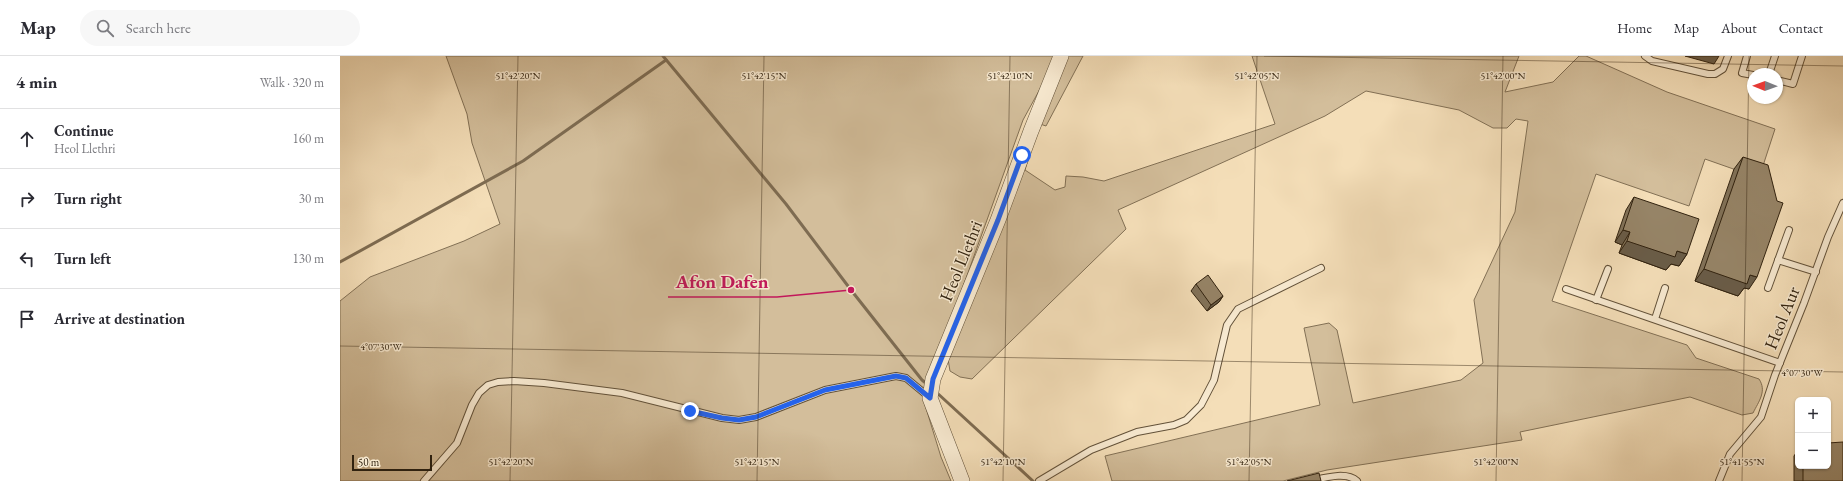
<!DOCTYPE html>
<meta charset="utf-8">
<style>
:root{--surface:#fff;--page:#f7f7f7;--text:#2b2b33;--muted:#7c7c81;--line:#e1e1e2}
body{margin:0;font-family:"EB Garamond",serif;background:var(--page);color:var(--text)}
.controls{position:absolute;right:12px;bottom:12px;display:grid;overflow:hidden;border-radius:6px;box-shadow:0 1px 3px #0004}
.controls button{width:36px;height:36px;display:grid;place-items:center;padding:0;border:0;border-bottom:1px solid var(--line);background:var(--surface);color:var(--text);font:20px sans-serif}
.compass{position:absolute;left:1407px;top:12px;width:36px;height:36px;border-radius:50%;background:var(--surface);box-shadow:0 1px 3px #0004;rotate:271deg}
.scale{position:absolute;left:12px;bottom:10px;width:80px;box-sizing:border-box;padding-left:4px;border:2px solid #31220f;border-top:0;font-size:11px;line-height:14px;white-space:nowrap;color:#31220f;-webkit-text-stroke:3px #f8ead1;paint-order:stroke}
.stop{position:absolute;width:12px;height:12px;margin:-9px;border:3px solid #2563eb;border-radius:50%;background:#fff}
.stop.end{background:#2563eb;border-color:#fff;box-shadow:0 1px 4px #0008}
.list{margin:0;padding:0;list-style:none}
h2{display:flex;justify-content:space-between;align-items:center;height:52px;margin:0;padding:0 16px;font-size:17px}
h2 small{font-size:13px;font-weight:400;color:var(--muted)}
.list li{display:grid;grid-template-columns:26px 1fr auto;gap:12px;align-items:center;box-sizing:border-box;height:60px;padding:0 16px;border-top:1px solid var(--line)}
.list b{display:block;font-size:15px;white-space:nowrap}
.list p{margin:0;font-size:13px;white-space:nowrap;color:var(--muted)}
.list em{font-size:13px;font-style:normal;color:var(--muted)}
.icon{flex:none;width:22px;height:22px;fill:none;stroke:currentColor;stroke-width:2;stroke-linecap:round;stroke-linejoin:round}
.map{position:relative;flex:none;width:1503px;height:425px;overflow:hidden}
header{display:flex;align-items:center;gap:24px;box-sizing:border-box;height:56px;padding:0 20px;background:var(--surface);border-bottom:1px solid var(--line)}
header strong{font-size:19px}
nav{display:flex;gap:22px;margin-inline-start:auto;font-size:14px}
.search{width:280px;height:36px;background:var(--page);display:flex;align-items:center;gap:10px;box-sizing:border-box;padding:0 14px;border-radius:22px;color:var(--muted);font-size:15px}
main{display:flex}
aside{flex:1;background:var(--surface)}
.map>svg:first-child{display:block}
</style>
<header>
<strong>Map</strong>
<div class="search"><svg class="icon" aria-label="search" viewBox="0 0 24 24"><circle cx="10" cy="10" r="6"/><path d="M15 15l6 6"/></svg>Search here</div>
<nav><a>Home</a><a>Map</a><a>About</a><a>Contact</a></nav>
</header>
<main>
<aside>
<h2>4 min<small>Walk · 320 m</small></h2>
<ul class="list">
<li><svg class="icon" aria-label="ahead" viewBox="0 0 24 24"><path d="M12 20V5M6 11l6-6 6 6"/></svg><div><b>Continue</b><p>Heol Llethri</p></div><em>160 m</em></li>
<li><svg class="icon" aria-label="right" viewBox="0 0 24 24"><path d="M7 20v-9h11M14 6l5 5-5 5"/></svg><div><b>Turn right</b></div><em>30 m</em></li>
<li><svg class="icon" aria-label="left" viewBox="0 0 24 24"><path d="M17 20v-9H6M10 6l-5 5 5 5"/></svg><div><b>Turn left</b></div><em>130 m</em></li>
<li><svg class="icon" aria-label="arrive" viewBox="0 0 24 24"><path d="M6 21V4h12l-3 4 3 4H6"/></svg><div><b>Arrive at destination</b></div></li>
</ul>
</aside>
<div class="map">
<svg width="1503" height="425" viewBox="0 0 1503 425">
<rect width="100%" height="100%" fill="#f4deb8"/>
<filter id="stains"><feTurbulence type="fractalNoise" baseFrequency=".005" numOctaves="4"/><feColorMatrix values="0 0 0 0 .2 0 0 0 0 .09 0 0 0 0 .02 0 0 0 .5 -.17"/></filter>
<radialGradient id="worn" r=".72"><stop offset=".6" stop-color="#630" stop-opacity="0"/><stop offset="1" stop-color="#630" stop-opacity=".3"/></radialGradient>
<g fill="#d3be9b" stroke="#827055">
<path d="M106,0H715L706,22L683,64L607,275L585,349L601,401L611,425H0V245L30,221L124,185L160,168L132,87L127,58Z"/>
<path d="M721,0H743L706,70L694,66Z"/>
<path d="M912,0H1179L1165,36L1213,26L1239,0H1246L1327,36L1435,73L1419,122L1365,103L1349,150L1256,118L1212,245L1347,289L1356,302L1419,323C1427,335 1419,345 1413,357L1402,359L1350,341L1180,376L1182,384L987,414L943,425H772L765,400L980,349L964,272L989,267L997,274L1013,347L1121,324L1143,307L1134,244L1175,156L1188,65L1176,63L1167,72H1153L1119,54L1026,35L985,60L778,154L786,173L632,323L620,321L610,315L608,303L691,93L685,114L715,134L725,131L726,120L743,121L764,125L935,68Z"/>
</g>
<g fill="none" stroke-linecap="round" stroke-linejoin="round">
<g stroke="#7e6c52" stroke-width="3">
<path d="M323,0L446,148L511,234L582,324L588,329"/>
<path d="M0,206L183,105L326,4"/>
<path d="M595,335L693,425"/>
</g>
<g stroke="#625139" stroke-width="8">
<g id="service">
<path d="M1305,0L1312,5L1368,18H1375L1383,13L1388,0"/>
<path d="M1407,0L1402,17L1413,19"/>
<path d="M1429,18L1435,0"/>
<path d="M1437,24L1453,28L1462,0"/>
<path d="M1438,204L1476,216"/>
<path d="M1428,232L1449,174"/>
<path d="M1226,233L1440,307"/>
<path d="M1256,244L1268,213"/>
<path d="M1315,263L1325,232"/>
<path d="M84,425L117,387L132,349L139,337L148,329L158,326L174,325L204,327L282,337L382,362L399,364L416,361L485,334L556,320L566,322L589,341"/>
<path d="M699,425L751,394L797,376L834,369L846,364L861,349L874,324L887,269L898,253L981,212"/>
<path d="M970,425C984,422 1006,415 1017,425"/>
<path d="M1379,425L1390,398L1421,361L1435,319L1464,247L1488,181L1503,147"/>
</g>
</g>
<g stroke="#625139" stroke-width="16">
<path id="tertiary" d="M622,425L590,342L593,323L658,164L691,75L721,0"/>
</g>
<use href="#service" stroke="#f8ead1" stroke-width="6"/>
<use href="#tertiary" stroke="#f8ead1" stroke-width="15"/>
</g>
<g fill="#817259" stroke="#31220f">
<path d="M1403,101L1409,233L1404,232L1398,240L1355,225L1394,113Z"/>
<path d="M1294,141L1347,198L1339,210L1331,208L1326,214L1279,197L1282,189L1275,186L1286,154Z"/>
<path d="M856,228L883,240L879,246L867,255L851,235Z"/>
<path d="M1458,394V410H1488L1503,425H1454V400Z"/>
</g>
<g fill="#695c48" stroke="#31220f">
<path d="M1345,0H1379L1374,8Z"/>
<path d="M1283,174L1290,176L1282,189L1275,186Z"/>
<path d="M1287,185L1337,195L1347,198L1339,210L1331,208L1326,214L1279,197Z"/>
<path d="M1364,213L1410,219L1417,221L1409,233L1404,232L1398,240L1355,225Z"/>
<path d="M883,240L879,246L867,255L871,249Z"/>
</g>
<g fill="#968467" stroke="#31220f">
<path d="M1403,101L1428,109L1437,145L1443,147L1417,221L1410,219L1407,228L1364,213Z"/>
<path d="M1294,141L1359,163L1347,198L1337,195L1335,201L1287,185L1290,176L1283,174Z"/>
<path d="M868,219L883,240L871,249L856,228Z"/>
<path d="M1503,386V425H1463V410H1488V387Z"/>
<path d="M979,417L981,425H947Z"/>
</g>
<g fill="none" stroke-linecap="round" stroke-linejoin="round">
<path stroke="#2563eb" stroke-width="5" d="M350,355L382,362L399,364L416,361L485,334L556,320L566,322L590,342L593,323L658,164L682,99"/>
</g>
<path fill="none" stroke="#31220f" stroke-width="1" stroke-opacity="0.45" d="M924,0L1503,10M0,290L1503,316M170,425L178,0M417,425L424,0M663,425L670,0M909,425L917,0M1156,425L1163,0M1402,425L1409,0"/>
<g text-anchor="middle" stroke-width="3" stroke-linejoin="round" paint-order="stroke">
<g font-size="18" fill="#31220f" stroke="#f8ead1">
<text transform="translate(621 205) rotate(-68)" y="6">Heol Llethri</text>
<text transform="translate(1442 262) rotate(-68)" y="6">Heol Aur</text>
</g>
</g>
<g font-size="10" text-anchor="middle" fill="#31220f" stroke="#f8ead1" stroke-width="3" stroke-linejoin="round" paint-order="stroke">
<text x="178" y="23">51°42'20"N</text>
<text x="424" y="23">51°42'15"N</text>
<text x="670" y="23">51°42'10"N</text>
<text x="917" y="23">51°42'05"N</text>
<text x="1163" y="23">51°42'00"N</text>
<text x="41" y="294">4°07'30"W</text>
<text x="1462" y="320">4°07'30"W</text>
<text x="171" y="409">51°42'20"N</text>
<text x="417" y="409">51°42'15"N</text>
<text x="663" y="409">51°42'10"N</text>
<text x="909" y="409">51°42'05"N</text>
<text x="1156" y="409">51°42'00"N</text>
<text x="1402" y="409">51°41'55"N</text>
</g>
<path fill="none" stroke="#c2185b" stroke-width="1.5" d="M511 234L437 241H328"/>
<circle fill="#c2185b" stroke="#f8ead1" stroke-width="1.5" cx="511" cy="234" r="4"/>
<g font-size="19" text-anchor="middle" font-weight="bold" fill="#c2185b" stroke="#f8ead1" stroke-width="3" stroke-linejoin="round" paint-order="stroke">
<text x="382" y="232">Afon Dafen</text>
</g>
<rect width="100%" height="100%" filter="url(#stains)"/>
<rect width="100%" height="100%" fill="url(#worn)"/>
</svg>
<div class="controls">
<button>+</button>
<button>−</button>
</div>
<svg class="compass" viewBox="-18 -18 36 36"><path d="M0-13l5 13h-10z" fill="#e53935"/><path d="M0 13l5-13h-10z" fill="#7c7c81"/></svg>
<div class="scale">50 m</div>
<div class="stop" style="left:682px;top:99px"></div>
<div class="stop end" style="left:350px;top:355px"></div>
</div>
</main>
